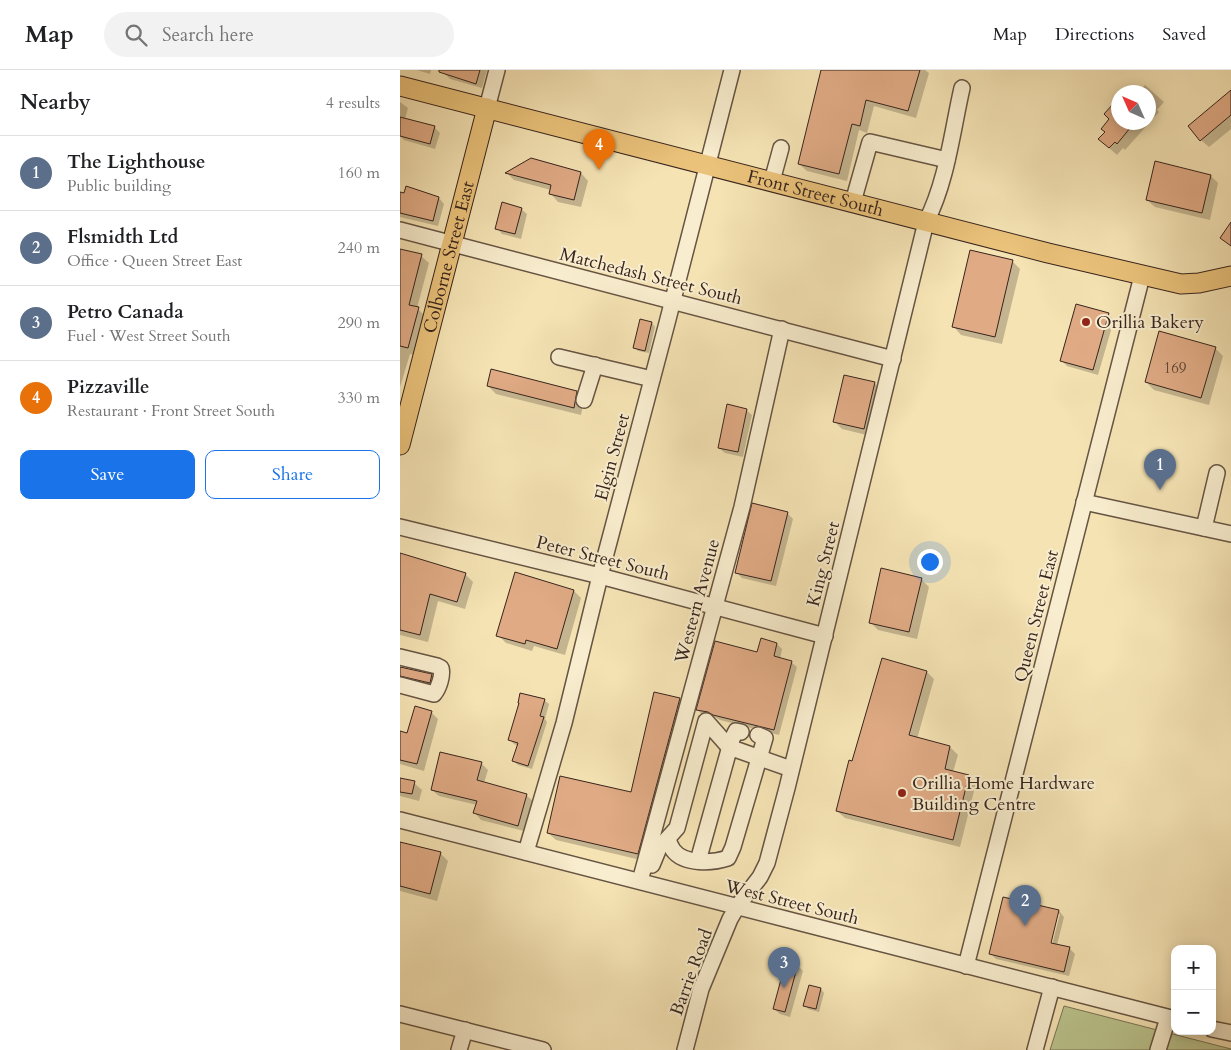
<!DOCTYPE html>
<meta charset="utf-8">
<style>
:root{--surface:#fff;--page:#f2f2f2;--text:#202124;--muted:#757577;--line:#e0e0e0;--accent:#1a73e8}
body{margin:0;font-family:Cardo,serif;background:var(--page);color:var(--text)}
.controls{position:absolute;right:15px;bottom:15px;display:grid;overflow:hidden;border-radius:10px;box-shadow:0 2px 12px #0003}
.controls button{width:45px;height:45px;display:grid;place-items:center;padding:0;border:0;border-bottom:1px solid var(--line);background:var(--surface);color:var(--text);font:25px sans-serif}
.compass{position:absolute;left:711px;top:15px;width:45px;height:45px;border-radius:50%;background:var(--surface);box-shadow:0 2px 12px #0003;rotate:315deg}
.you{position:absolute;left:529px;top:491px;width:18px;height:18px;margin:-12px;border:4px solid #fff;border-radius:50%;background:#1a73e8;box-shadow:0 0 0 8px #1a73e833}
.badge{display:grid;place-items:center;width:32px;height:32px;border-radius:50%;background:var(--accent);color:#fff;font-size:16px;font-weight:700}
.pin{position:absolute;translate:-50% -41px;filter:drop-shadow(0 1px 2px #0008)}
.pin::after{content:'';position:absolute;top:26px;width:18px;height:15px;background:inherit;clip-path:polygon(0 0,100% 0,50% 100%)}
.list{margin:0;padding:0;list-style:none}
h2{display:flex;justify-content:space-between;align-items:center;height:65px;margin:0;padding:0 20px;font-size:21px}
h2 small{font-size:16px;font-weight:400;color:var(--muted)}
.list li{display:grid;grid-template-columns:32px 1fr auto;gap:15px;align-items:center;box-sizing:border-box;height:75px;padding:0 20px;border-top:1px solid var(--line)}
.list b{display:block;font-size:19px;white-space:nowrap}
.list p{margin:0;font-size:16px;white-space:nowrap;color:var(--muted)}
.list em{font-size:16px;font-style:normal;color:var(--muted)}
.actions{display:flex;gap:10px;padding:15px 20px}
.actions a{flex:1;padding:11px 0;border:1px solid var(--accent);border-radius:10px;text-align:center;font-size:18px;color:var(--accent)}
.actions .main{background:var(--accent);color:#fff}
.icon{flex:none;width:28px;height:28px;fill:none;stroke:currentColor;stroke-width:2;stroke-linecap:round;stroke-linejoin:round}
.map{position:relative;flex:none;width:831px;height:980px;overflow:hidden}
header{display:flex;align-items:center;gap:30px;box-sizing:border-box;height:70px;padding:0 25px;background:var(--surface);border-bottom:1px solid var(--line)}
header strong{font-size:24px}
nav{display:flex;gap:28px;margin-inline-start:auto;font-size:18px}
.search{width:350px;height:45px;background:var(--page);display:flex;align-items:center;gap:12px;box-sizing:border-box;padding:0 18px;border-radius:28px;color:var(--muted);font-size:19px}
main{display:flex}
aside{flex:1;background:var(--surface)}
.map>svg:first-child{display:block}
</style>
<header>
<strong>Map</strong>
<div class="search"><svg class="icon" aria-label="search" viewBox="0 0 24 24"><circle cx="10" cy="10" r="6"/><path d="M15 15l6 6"/></svg>Search here</div>
<nav><a>Map</a><a>Directions</a><a>Saved</a></nav>
</header>
<main>
<aside>
<h2>Nearby<small>4 results</small></h2>
<ul class="list">
<li><span class="badge" style="background:#5c6f8a">1</span><div><b>The Lighthouse</b><p>Public building</p></div><em>160 m</em></li>
<li><span class="badge" style="background:#5c6f8a">2</span><div><b>Flsmidth Ltd</b><p>Office · Queen Street East</p></div><em>240 m</em></li>
<li><span class="badge" style="background:#5c6f8a">3</span><div><b>Petro Canada</b><p>Fuel · West Street South</p></div><em>290 m</em></li>
<li><span class="badge" style="background:#e8710a">4</span><div><b>Pizzaville</b><p>Restaurant · Front Street South</p></div><em>330 m</em></li>
</ul>
<div class="actions"><a class="main">Save</a><a>Share</a></div>
</aside>
<div class="map">
<svg width="831" height="980" viewBox="0 0 831 980">
<rect width="100%" height="100%" fill="#f5e3b4"/>
<filter id="stains"><feTurbulence type="fractalNoise" baseFrequency=".004" numOctaves="4"/><feColorMatrix values="0 0 0 0 .2 0 0 0 0 .09 0 0 0 0 .02 0 0 0 .5 -.17"/></filter>
<radialGradient id="worn" r=".72"><stop offset=".6" stop-color="#630" stop-opacity="0"/><stop offset="1" stop-color="#630" stop-opacity=".3"/></radialGradient>
<path fill="#bbc48e" stroke="#797456" d="M664,936L831,979V980H650Z"/>
<g fill="#0003" fill-rule="evenodd">
<path d="M17,0H31L30,4Z"/>
<path d="M45,0H87L82,18L50,9L44,3Z"/>
<path d="M423,0H525L529,3L516,48L474,36L467,63L459,60L447,111L407,101L399,94Z"/>
<path d="M745,15L764,32L757,40L759,42L725,80L723,78L717,85L708,77L706,62L713,35L718,40V52H748V22H738Z"/>
<path d="M831,21V59L809,77L801,70Z"/>
<path d="M0,32L8,38L5,49L34,57L40,63L35,79L4,70L0,66Z"/>
<path d="M131,90L181,103L188,111L181,137L158,132L151,124V120L114,110L107,103Z"/>
<path d="M811,106L818,113L810,150L755,137L747,130Z"/>
<path d="M0,123L39,128L44,134L38,156L0,147Z"/>
<path d="M121,139L127,144L121,169L102,164L97,158Z"/>
<path d="M0,180L21,186L29,193L17,238L25,246L15,285L10,284L0,317Z"/>
<path d="M612,191L620,199L602,274L561,265L554,257Z"/>
<path d="M708,244L714,250L698,305L667,296L661,290Z"/>
<path d="M241,251L252,253L255,257L249,283L238,281L234,277Z"/>
<path d="M815,278L823,286L809,335L754,320L746,312Z"/>
<path d="M474,313L482,320L471,366L442,359L435,352Z"/>
<path d="M88,316L176,322L184,330L181,345L96,324Z"/>
<path d="M346,340L352,345L343,387L325,383L319,378Z"/>
<path d="M387,443L393,449L376,516L342,508L336,502Z"/>
<path d="M0,490L65,504L73,512L65,539L38,531L28,572L0,565Z"/>
<path d="M521,509L529,517L517,569L478,560L470,552Z"/>
<path d="M174,521L181,528L165,585L134,576L132,581L106,573L98,565Z"/>
<path d="M377,574L382,579L380,589L391,592L397,597L379,665L320,650L315,647L303,646L298,640L358,584Z"/>
<path d="M0,598L31,606L37,611L35,618L0,611Z"/>
<path d="M527,602L534,609L517,669L550,677L558,685L553,702L568,706L576,713L560,777L445,748L437,741L453,693Z"/>
<path d="M280,629L287,637L245,791L156,770L148,763L232,724Z"/>
<path d="M144,630L149,634L145,649L147,652L132,699L118,695L113,691L118,676L114,674L110,670Z"/>
<path d="M31,642L38,649L24,701L0,694V663L8,665Z"/>
<path d="M81,693L88,700L84,713L126,725L133,731L124,761L81,750L75,743L77,735L39,726L32,720Z"/>
<path d="M0,709L14,713L22,720L19,731L0,726Z"/>
<path d="M0,773L40,783L48,791L37,831L0,821Z"/>
<path d="M604,828L659,841L664,847L657,875L669,878L675,884L669,906L596,889L590,883ZM657,844H660L651,879L649,878Z"/>
<path d="M397,895L403,901L390,947L380,944L374,939Z"/>
<path d="M421,919L424,923L419,942L408,939L405,935Z"/>
</g>
<g fill="#dfaa84" stroke="#37241d">
<path d="M39,0H80L76,14L39,2Z"/>
<path d="M421,0H520L508,41L466,30L460,56L452,54L439,104L398,94Z"/>
<path d="M831,20V45L800,71L788,56Z"/>
<path d="M713,34L718,38V52H735L717,74L715,72L709,78L698,69L705,62L701,59L709,49L704,44Z"/>
<path d="M0,47L35,56L30,74L0,66Z"/>
<path d="M131,88L181,102L174,130L149,124L151,115L105,103Z"/>
<path d="M755,91L811,105L802,143L746,130Z"/>
<path d="M6,116L39,127L33,151L0,143V122L4,123Z"/>
<path d="M102,132L122,138L115,164L95,159Z"/>
<path d="M831,152V176L820,168Z"/>
<path d="M0,179L22,184L9,235L19,237L8,278L0,276Z"/>
<path d="M570,180L613,190L595,267L552,257Z"/>
<path d="M676,234L709,243L693,300L660,291Z"/>
<path d="M240,249L252,252L245,281L233,278Z"/>
<path d="M759,261L816,277L801,328L745,312Z"/>
<path d="M91,299L177,321L174,338L87,316Z"/>
<path d="M444,305L475,312L464,359L433,352Z"/>
<path d="M327,334L347,339L338,382L318,378Z"/>
<path d="M352,433L388,442L371,511L335,503Z"/>
<path d="M0,483L66,503L57,532L30,524L20,565L0,560Z"/>
<path d="M481,498L522,508L509,562L469,553Z"/>
<path d="M115,502L174,520L157,579L126,570L125,574L96,566Z"/>
<path d="M361,568L377,573L374,586L392,591L374,660L313,645L308,642L296,640L315,571L357,582Z"/>
<path d="M482,588L527,601L509,665L550,676L545,699L569,705L553,770L436,741L449,690L452,691Z"/>
<path d="M0,597L32,604L30,613L0,606Z"/>
<path d="M254,622L280,628L238,784L147,763L160,706L231,722Z"/>
<path d="M120,623L145,629L140,646L144,647L128,696L112,691L118,673L108,670L119,633H118Z"/>
<path d="M15,636L32,641L17,694L0,690V661L7,663Z"/>
<path d="M40,682L82,692L77,710L127,724L118,756L73,743L77,731L31,720Z"/>
<path d="M0,708L15,711L12,724L0,722Z"/>
<path d="M0,772L41,782L30,824L0,816Z"/>
<path d="M603,827L659,840L651,873L670,877L664,902L589,884Z"/>
<path d="M386,891L398,894L385,942L373,939Z"/>
<path d="M409,915L421,918L416,939L403,936Z"/>
</g>
<g fill="none" stroke-linecap="round" stroke-linejoin="round">
<g stroke="#665443" stroke-width="18">
<g id="minor">
<path d="M87,38L97,0"/>
<path d="M372,111L381,78"/>
<path d="M453,132L470,72L547,90"/>
<path d="M0,160L493,289"/>
<path d="M159,287L252,309"/>
<path d="M184,330L195,295"/>
<path d="M684,432L831,464"/>
<path d="M0,457L200,506L425,566"/>
<path d="M804,458L817,403"/>
<path d="M0,587L37,596L41,598C43,605 39,618 34,624L0,615"/>
<path d="M0,750C259,815 516,884 775,949"/>
<path d="M268,769C269,772 271,777 273,780C284,795 313,793 328,788L333,777L365,668L358,665"/>
<path d="M126,782L164,653L200,506L267,253L332,0"/>
<path d="M298,791L332,669L336,661L341,662"/>
<path d="M252,795L259,778L277,758L306,651L329,677L391,699"/>
<path d="M240,811L342,437L382,259"/>
<path d="M566,896L742,206"/>
<path d="M0,944L143,980"/>
<path d="M812,959L831,963"/>
<path d="M59,980L65,960"/>
<path d="M285,980L301,919L330,849L337,837L360,807L367,793L387,718L526,152C547,111 552,62 562,18"/>
<path d="M635,980L652,917"/>
<path d="M758,980L768,948"/>
</g>
</g>
<g stroke="#37241d" stroke-width="21">
<g id="major">
<path id="s1" d="M0,16L648,183L781,214L799,213L831,206"/>
<path id="s2" d="M0,375L87,38"/>
</g>
</g>
<use href="#minor" stroke="#f8edce" stroke-width="15"/>
<use href="#major" stroke="#eac27a" stroke-width="19"/>
</g>
<g fill="#8f2418" stroke="#f8edce" stroke-width="2">
<circle cx="686" cy="252" r="5"/>
<circle cx="502" cy="723" r="5"/>
</g>
<g text-anchor="middle" stroke-width="4" stroke-linejoin="round" paint-order="stroke">
<g font-size="15" fill="#614637">
<text x="775" y="303">169</text>
</g>
<g font-size="18" fill="#37241d" stroke="#f8edce">
<text dy="6" stroke="none"><textPath href="#s1" startOffset="429">Front Street South</textPath></text>
<text dy="6" stroke="none"><textPath href="#s2" startOffset="194">Colborne Street East</textPath></text>
<text transform="translate(251 206) rotate(14)" y="6">Matchedash Street South</text>
<text transform="translate(212 387) rotate(-75)" y="6">Elgin Street</text>
<text transform="translate(203 488) rotate(14)" y="6">Peter Street South</text>
<text transform="translate(423 494) rotate(-76)" y="6">King Street</text>
<text transform="translate(297 531) rotate(-75)" y="6">Western Avenue</text>
<text transform="translate(636 546) rotate(-76)" y="6">Queen Street East</text>
<text transform="translate(392 832) rotate(14)" y="6">West Street South</text>
<text transform="translate(291 902) rotate(-70)" y="6">Barrie Road</text>
</g>
<g font-size="18" fill="#37241d" stroke="#f8edce" text-anchor="start">
<text x="696" y="258">Orillia Bakery</text>
<text x="512" y="719">Orillia Home Hardware<tspan x="512" dy="21">Building Centre</tspan></text>
</g>
</g>
<rect width="100%" height="100%" filter="url(#stains)"/>
<rect width="100%" height="100%" fill="url(#worn)"/>
</svg>
<div class="controls">
<button>+</button>
<button>−</button>
</div>
<svg class="compass" viewBox="-18 -18 36 36"><path d="M0-13l5 13h-10z" fill="#e53935"/><path d="M0 13l5-13h-10z" fill="#757577"/></svg>
<div class="you"></div>
<div class="pin badge" style="left:760px;top:420px;background:#5c6f8a">1</div>
<div class="pin badge" style="left:625px;top:856px;background:#5c6f8a">2</div>
<div class="pin badge" style="left:384px;top:918px;background:#5c6f8a">3</div>
<div class="pin badge" style="left:199px;top:100px;background:#e8710a">4</div>
</div>
</main>
